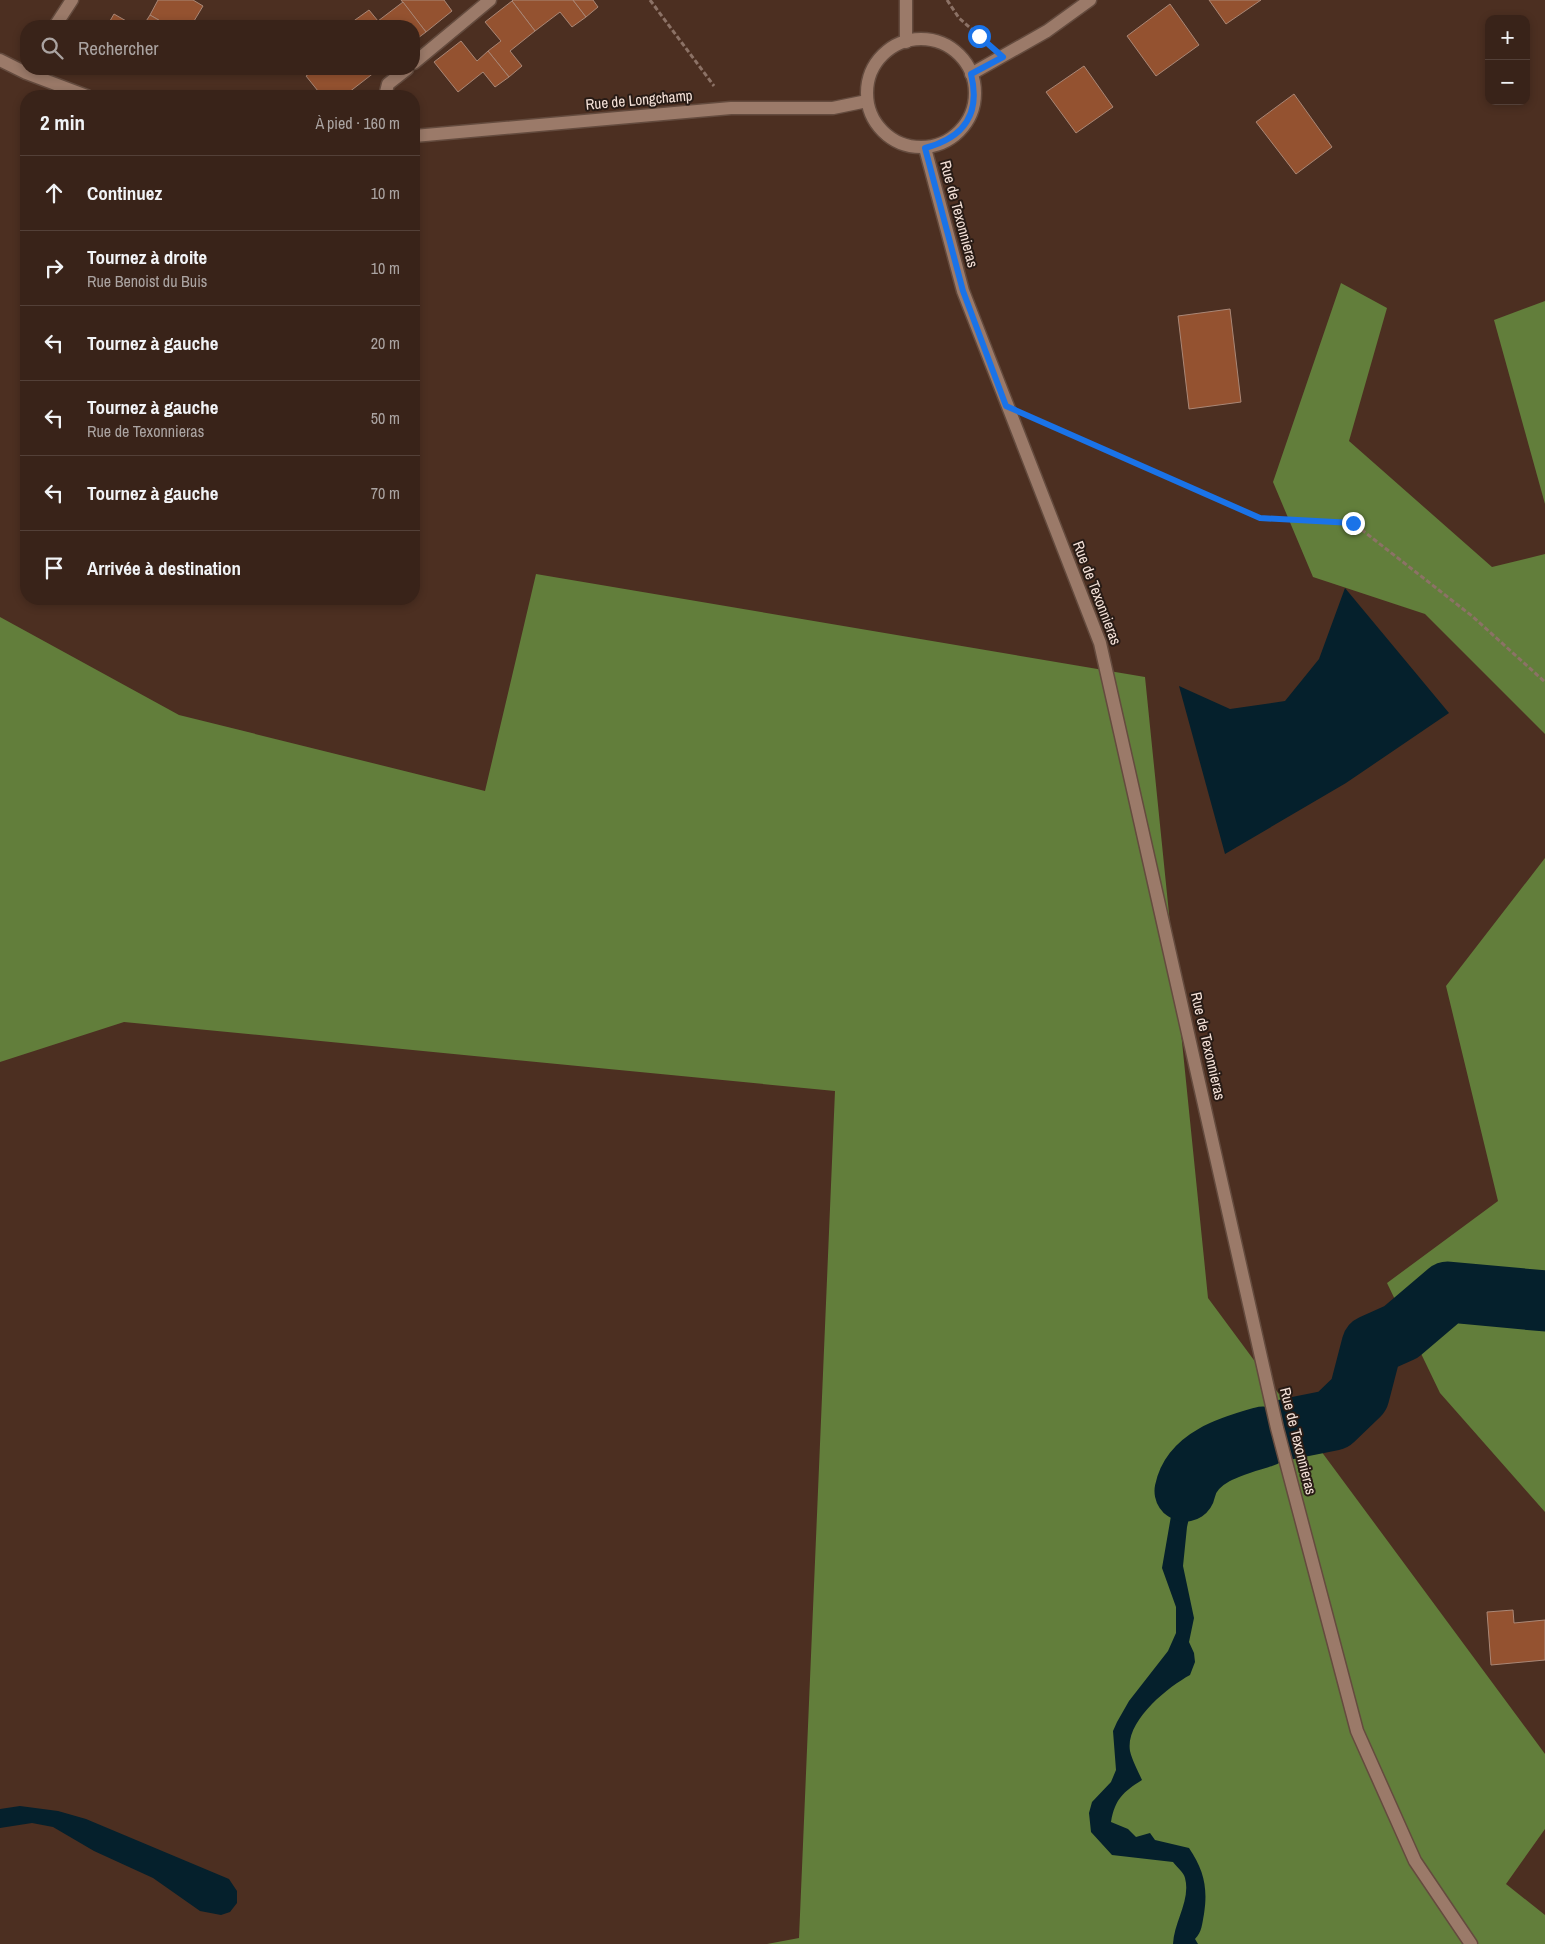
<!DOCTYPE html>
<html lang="fr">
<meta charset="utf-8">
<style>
:root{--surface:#392319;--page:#442f26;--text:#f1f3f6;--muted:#aba4a2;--line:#534038}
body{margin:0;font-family:"Archivo Narrow",sans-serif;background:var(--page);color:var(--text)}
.controls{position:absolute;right:15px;top:15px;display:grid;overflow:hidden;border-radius:10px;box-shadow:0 2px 8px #0003}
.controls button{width:45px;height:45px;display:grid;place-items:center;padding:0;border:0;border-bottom:1px solid var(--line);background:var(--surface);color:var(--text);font:25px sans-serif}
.stop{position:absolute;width:15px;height:15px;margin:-11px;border:4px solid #1a73e8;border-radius:50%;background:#fff}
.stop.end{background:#1a73e8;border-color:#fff;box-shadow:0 1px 5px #0008}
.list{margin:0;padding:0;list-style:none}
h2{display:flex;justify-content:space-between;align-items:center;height:65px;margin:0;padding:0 20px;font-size:21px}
h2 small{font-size:16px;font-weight:400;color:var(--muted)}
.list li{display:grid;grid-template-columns:32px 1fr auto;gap:15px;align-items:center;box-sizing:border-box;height:75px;padding:0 20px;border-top:1px solid var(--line)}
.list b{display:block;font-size:19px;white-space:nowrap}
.list p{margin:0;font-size:16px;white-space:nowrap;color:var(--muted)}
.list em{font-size:16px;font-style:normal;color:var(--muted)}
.icon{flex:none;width:28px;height:28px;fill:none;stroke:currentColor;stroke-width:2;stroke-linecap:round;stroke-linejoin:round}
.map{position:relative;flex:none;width:1545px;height:1944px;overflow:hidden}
.search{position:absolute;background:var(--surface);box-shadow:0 2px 8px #0003;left:20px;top:20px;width:400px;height:55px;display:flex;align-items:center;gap:12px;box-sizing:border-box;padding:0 18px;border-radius:20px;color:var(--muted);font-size:19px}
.panel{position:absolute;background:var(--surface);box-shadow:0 2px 8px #0003;left:20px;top:90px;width:400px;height:515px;border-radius:20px}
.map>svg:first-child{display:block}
</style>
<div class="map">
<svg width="1545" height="1944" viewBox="0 0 1545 1944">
<rect width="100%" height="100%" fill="#4c2f21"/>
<g fill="#627e3b">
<path d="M1341,283L1387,308L1349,441L1492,567L1545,554V734L1425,614L1313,577L1273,482Z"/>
<path d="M1545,301V504L1494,320Z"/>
<path d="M536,574L1145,677L1208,1298L1545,1754V1829L1506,1884L1545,1915V1944H767L799,1938L835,1091L124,1022L0,1062V617L179,715L485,791Z"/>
<path d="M1545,858V1512L1440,1393L1387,1283L1498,1201L1446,986Z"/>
</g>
<g fill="#05202c">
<path d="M1345,588L1449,713L1346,783L1225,854L1179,686L1230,709L1285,701L1319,659Z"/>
<path d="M1452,1275L1489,1280L1531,1293L1545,1291V1302L1448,1292L1428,1305L1401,1332L1372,1345L1363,1362L1359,1395L1333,1420L1312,1425L1311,1417C1326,1410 1345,1401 1350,1382C1352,1372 1349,1358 1358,1350C1370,1339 1389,1335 1401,1324C1420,1309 1426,1278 1452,1275Z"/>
<path d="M1261,1429L1263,1437L1250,1438L1242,1454L1211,1468L1196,1486L1187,1527L1183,1566L1194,1618L1189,1642L1194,1653L1195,1662L1190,1675C1168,1687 1125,1721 1130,1751C1132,1760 1138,1771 1142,1780C1123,1792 1115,1799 1111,1822L1128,1829L1136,1837L1150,1833L1155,1840L1189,1848C1204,1870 1208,1888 1204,1914C1202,1924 1202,1932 1195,1939L1198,1944H1173C1174,1922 1191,1900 1185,1878C1184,1873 1177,1867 1173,1862L1112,1855L1091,1832L1089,1813L1092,1802L1111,1782L1116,1770L1113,1731L1117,1722L1129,1701L1168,1651L1176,1633V1607L1162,1568L1171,1516L1187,1469L1201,1451L1236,1430Z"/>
<path d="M20,1806L58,1811L86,1819L229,1879L237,1891V1903L230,1912L221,1915L200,1911L153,1878L94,1851L53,1827L32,1823L0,1828V1809Z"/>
</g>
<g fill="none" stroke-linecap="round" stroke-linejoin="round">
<g stroke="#05202c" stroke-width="61">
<path d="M1288,1429L1333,1420L1359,1395L1372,1345L1401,1332L1448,1292L1545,1301"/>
<path d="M1185,1491C1192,1456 1235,1445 1263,1437"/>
</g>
</g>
<g fill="#945230" stroke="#aa8776">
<path d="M158,0H193L203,6L191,26H169L150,15Z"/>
<path d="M401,0H444L452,11L426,32Z"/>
<path d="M513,0H573L586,17L572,27L560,12L535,31L512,1Z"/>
<path d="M573,0H593L598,7L586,17Z"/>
<path d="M1209,0H1261L1226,24Z"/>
<path d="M512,1L535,31L510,51L522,66L509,77L488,51L501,41L485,22Z"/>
<path d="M403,2L426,32L414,41V26H360L355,20L369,10L378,21Z"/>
<path d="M1170,4L1199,45L1156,76L1127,36Z"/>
<path d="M114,14L135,26H107Z"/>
<path d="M150,15L169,26H143Z"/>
<path d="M355,20L360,26H347Z"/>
<path d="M461,41L477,61L488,51L509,77L495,87L483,72L458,92L434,62Z"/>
<path d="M1084,66L1113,107L1076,133L1046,92Z"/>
<path d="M316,69H373L375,72L344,96H322L306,76Z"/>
<path d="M1294,94L1332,147L1296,174L1256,122Z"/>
<path d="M1230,309L1241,402L1189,409L1178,316Z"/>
<path d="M1513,1610L1514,1623L1545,1620V1660L1491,1665L1487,1612Z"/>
</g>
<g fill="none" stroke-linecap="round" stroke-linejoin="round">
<g stroke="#644b3e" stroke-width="15">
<g id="street">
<path d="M55,26L72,0"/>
<path d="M0,60L26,73L87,96"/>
<path d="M414,63L490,0"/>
<path d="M971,74L1047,31L1090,0"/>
<path d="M385,96L388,84L407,69"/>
<path d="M414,136L731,108H833L867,101"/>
</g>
</g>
<g stroke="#644b3e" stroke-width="15">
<g id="secondary">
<circle cx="921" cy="93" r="54"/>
<path d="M906,42V0"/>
<path d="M925,148L963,291L1100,643L1277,1428L1357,1731L1415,1861L1471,1944"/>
</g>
</g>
<g stroke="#8c7266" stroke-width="3" stroke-dasharray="5 2.5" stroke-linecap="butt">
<path d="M650,0L714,86"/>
<path d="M947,0L959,18L984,40"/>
<path d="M1039,421L1260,518L1353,523L1472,616L1545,682"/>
</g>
<use href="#street" stroke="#9b7a69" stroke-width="12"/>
<use href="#secondary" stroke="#9b7a69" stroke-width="12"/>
</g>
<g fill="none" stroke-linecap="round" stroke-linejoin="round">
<path stroke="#1a73e8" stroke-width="6" d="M979,36L1003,57L971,74C981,114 964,138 925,148L963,291L1006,406L1260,518L1353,523"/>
</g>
<g text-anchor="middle" stroke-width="4" stroke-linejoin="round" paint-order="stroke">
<g font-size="15" fill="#f5e2d9" stroke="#281b15">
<text transform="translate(639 100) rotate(-5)" y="5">Rue de Longchamp</text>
<text transform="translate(959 214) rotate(75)" y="5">Rue de Texonnieras</text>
<text transform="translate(1097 593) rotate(69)" y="5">Rue de Texonnieras</text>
<text transform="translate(1208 1046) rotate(77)" y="5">Rue de Texonnieras</text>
<text transform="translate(1298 1441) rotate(76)" y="5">Rue de Texonnieras</text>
</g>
</g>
</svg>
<div class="controls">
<button>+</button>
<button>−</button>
</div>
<div class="stop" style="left:979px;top:36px"></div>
<div class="stop end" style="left:1353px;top:523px"></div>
<div class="search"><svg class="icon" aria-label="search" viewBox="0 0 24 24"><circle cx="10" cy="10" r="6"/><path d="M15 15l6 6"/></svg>Rechercher</div>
<section class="panel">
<h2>2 min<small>À pied · 160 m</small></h2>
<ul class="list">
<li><svg class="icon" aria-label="ahead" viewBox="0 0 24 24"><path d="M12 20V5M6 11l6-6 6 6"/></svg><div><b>Continuez</b></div><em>10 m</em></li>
<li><svg class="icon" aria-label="right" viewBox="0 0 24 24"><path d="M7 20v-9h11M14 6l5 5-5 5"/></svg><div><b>Tournez à droite</b><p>Rue Benoist du Buis</p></div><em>10 m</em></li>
<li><svg class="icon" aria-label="left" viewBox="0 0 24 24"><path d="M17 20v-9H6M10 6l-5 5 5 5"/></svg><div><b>Tournez à gauche</b></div><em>20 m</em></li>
<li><svg class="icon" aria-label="left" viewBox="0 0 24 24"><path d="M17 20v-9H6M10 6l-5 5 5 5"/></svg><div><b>Tournez à gauche</b><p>Rue de Texonnieras</p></div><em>50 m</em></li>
<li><svg class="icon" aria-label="left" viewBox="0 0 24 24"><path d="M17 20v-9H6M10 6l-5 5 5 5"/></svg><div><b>Tournez à gauche</b></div><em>70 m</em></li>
<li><svg class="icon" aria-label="arrive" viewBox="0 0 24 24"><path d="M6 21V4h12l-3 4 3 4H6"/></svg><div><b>Arrivée à destination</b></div></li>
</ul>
</section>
</div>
